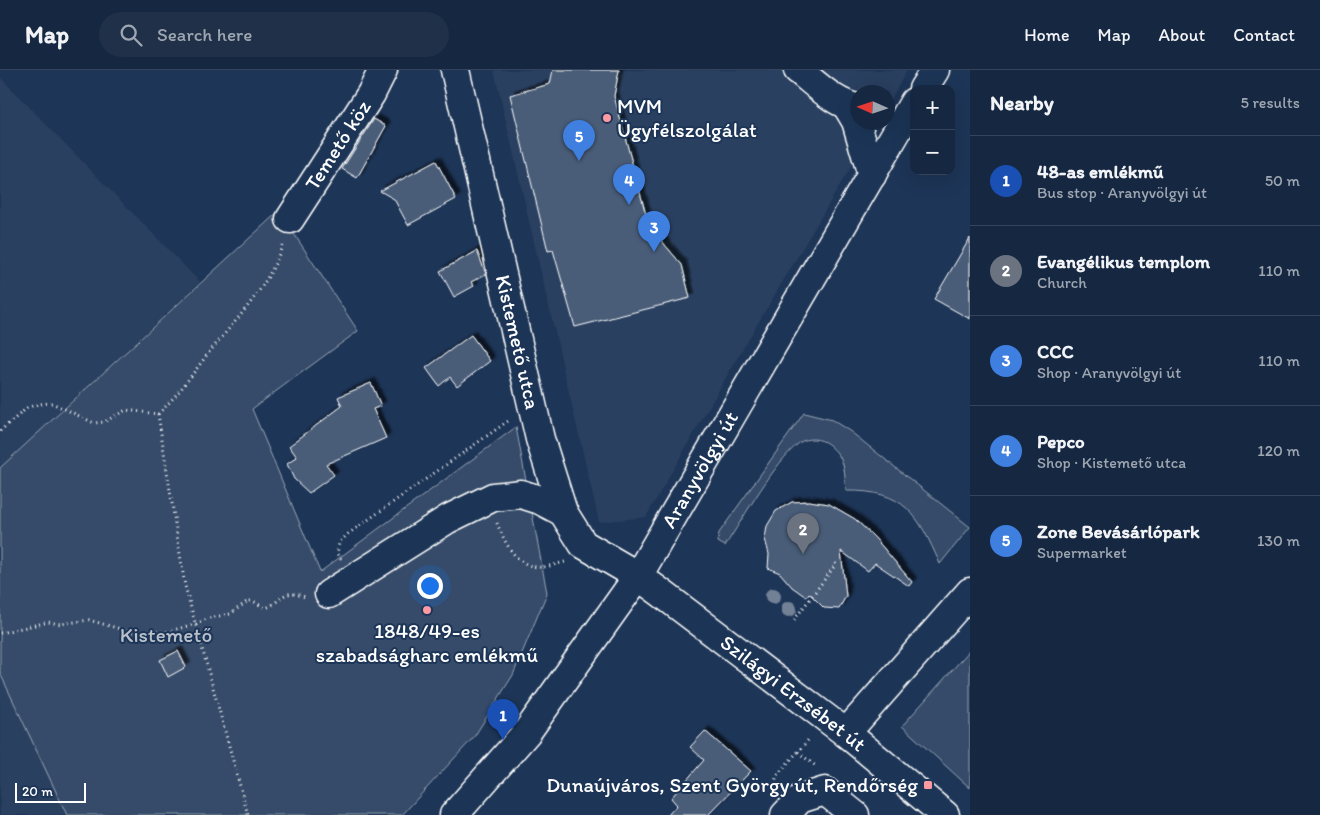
<!DOCTYPE html>
<meta charset="utf-8">
<style>
:root{--surface:#162841;--page:#1f3048;--text:#f1f3f6;--muted:#9ea6b1;--line:#35445a;--accent:#ff9aa2}
body{margin:0;font-family:Itim,sans-serif;background:var(--page);color:var(--text)}
.controls{position:absolute;right:15px;top:15px;display:grid;overflow:hidden;border-radius:10px;box-shadow:0 5px 20px #0002}
.controls button{width:45px;height:45px;display:grid;place-items:center;padding:0;border:0;border-bottom:1px solid var(--line);background:var(--surface);color:var(--text);font:25px sans-serif}
.compass{position:absolute;left:850px;top:15px;width:45px;height:45px;border-radius:50%;background:var(--surface);box-shadow:0 5px 20px #0002;rotate:273deg}
.scale{position:absolute;left:15px;bottom:12px;width:71px;box-sizing:border-box;padding-left:5px;border:2px solid #fff;border-top:0;font-size:14px;line-height:18px;white-space:nowrap;color:#fff;-webkit-text-stroke:4px #1d3557;paint-order:stroke}
.you{position:absolute;left:429px;top:515px;width:18px;height:18px;margin:-12px;border:4px solid #fff;border-radius:50%;background:#1a73e8;box-shadow:0 0 0 8px #1a73e833}
.badge{display:grid;place-items:center;width:32px;height:32px;border-radius:50%;background:var(--accent);color:#fff;font-size:16px;font-weight:700}
.pin{position:absolute;translate:-50% -41px;filter:drop-shadow(0 1px 2px #0008)}
.pin::after{content:'';position:absolute;top:26px;width:18px;height:15px;background:inherit;clip-path:polygon(0 0,100% 0,50% 100%)}
.list{margin:0;padding:0;list-style:none}
h2{display:flex;justify-content:space-between;align-items:center;height:65px;margin:0;padding:0 20px;font-size:21px}
h2 small{font-size:16px;font-weight:400;color:var(--muted)}
.list li{display:grid;grid-template-columns:32px 1fr auto;gap:15px;align-items:center;box-sizing:border-box;height:90px;padding:0 20px;border-top:1px solid var(--line)}
.list b{display:block;font-size:19px;white-space:nowrap}
.list p{margin:0;font-size:16px;white-space:nowrap;color:var(--muted)}
.list em{font-size:16px;font-style:normal;color:var(--muted)}
.icon{flex:none;width:28px;height:28px;fill:none;stroke:currentColor;stroke-width:2;stroke-linecap:round;stroke-linejoin:round}
.map{position:relative;flex:none;width:970px;height:745px;overflow:hidden}
header{display:flex;align-items:center;gap:30px;box-sizing:border-box;height:70px;padding:0 25px;background:var(--surface);border-bottom:1px solid var(--line)}
header strong{font-size:24px}
nav{display:flex;gap:28px;margin-inline-start:auto;font-size:18px}
.search{width:350px;height:45px;background:var(--page);display:flex;align-items:center;gap:12px;box-sizing:border-box;padding:0 18px;border-radius:28px;color:var(--muted);font-size:19px}
main{display:flex}
aside{flex:1;background:var(--surface)}
.map>svg:first-child{display:block}
</style>
<header>
<strong>Map</strong>
<div class="search"><svg class="icon" aria-label="search" viewBox="0 0 24 24"><circle cx="10" cy="10" r="6"/><path d="M15 15l6 6"/></svg>Search here</div>
<nav><a>Home</a><a>Map</a><a>About</a><a>Contact</a></nav>
</header>
<main>
<div class="map">
<svg width="970" height="745" viewBox="0 0 970 745">
<defs>
<filter id="shadow"><feDropShadow dx="4.5" dy="-4.5" stdDeviation="1" flood-color="#0009"/></filter>
</defs>
<rect width="100%" height="100%" fill="#1d3557"/>
<filter id="ink" filterUnits="userSpaceOnUse"><feTurbulence type="fractalNoise" baseFrequency=".02" numOctaves="2"/><feDisplacementMap in="SourceGraphic" scale="10" xChannelSelector="R" yChannelSelector="G"/><feConvolveMatrix kernelMatrix="1 2 1 2 8 2 1 2 1" color-interpolation-filters="sRGB"/></filter>
<g filter="url(#ink)">
<g fill="#2a4161">
<path d="M494,0H907L888,35V22H858V52L877,53L736,290L646,447L599,452Z"/>
<path d="M0,7L200,212L0,398Z"/>
<path d="M0,603L48,699L67,745H0Z"/>
</g>
<g fill="#364b69" stroke="#9aa5b4">
<path d="M279,141L358,261L252,339L320,502L516,357L547,523L513,605L474,667L402,745H67L0,603V398Z"/>
<path d="M804,343L832,350L851,362L970,457L940,494C918,444 905,420 846,421C844,398 846,389 828,374C820,368 807,367 799,373C774,393 744,447 725,476L718,472L719,463Z"/>
<path d="M970,580V718L902,656Z"/>
</g>
<g fill="#4a5d79" stroke="#fff" filter="url(#shadow)">
<path d="M553,0H619L614,26L649,156L682,195L690,228L575,257L553,180L548,181L510,25L550,14Z"/>
<path d="M374,49L386,56L357,108L342,99Z"/>
<path d="M436,91L456,129L408,155L394,129L380,121Z"/>
<path d="M970,168V249L934,229Z"/>
<path d="M477,181L486,204L471,212L474,216L454,227L440,201Z"/>
<path d="M471,265L490,291L457,316L450,307L439,316L426,298Z"/>
<path d="M371,313L381,336L373,339L386,368L326,394L334,405L309,423L294,409L287,394L297,387L289,376L342,336L338,327Z"/>
<path d="M809,431L829,434L855,449L875,468L912,512L909,516L875,493L868,501L841,481L846,526L839,539L824,538L809,523L806,527L792,517L780,503L768,498L769,484L765,469L767,456L776,441L792,432Z"/>
<path d="M178,581L186,597L168,607L160,590Z"/>
<path d="M705,661L751,701L708,745H668L677,735L671,728L704,690L690,677Z"/>
</g>
<g fill="none" stroke-linecap="round" stroke-linejoin="round">
<g stroke="#fff" stroke-width="31">
<g id="minor">
<path id="s1" d="M455,0L540,369L563,442L583,474L638,506L660,522L846,663L945,745"/>
<path d="M798,0C816,14 835,34 858,38"/>
<path d="M923,19L935,0"/>
<path d="M847,36L856,51L872,105"/>
<path id="s2" d="M290,149L371,24L383,0"/>
<path d="M329,524L448,449L493,427L521,424L540,430L563,442"/>
<path d="M846,663L970,522"/>
<path id="s3" d="M454,745L527,662L638,506L914,32"/>
<path d="M785,745L800,729L825,721L855,745"/>
</g>
</g>
<g stroke="#fff" stroke-width="3" stroke-dasharray="1 4" stroke-linecap="butt">
<path d="M158,344L185,516L248,745"/>
<path d="M158,344C177,326 191,306 207,285C235,250 271,216 283,172"/>
<path d="M0,361L27,338L38,334L52,333L94,353L104,352L126,340L158,344"/>
<path d="M497,453C504,471 515,495 537,497C546,498 556,494 565,492"/>
<path d="M341,489L337,484L339,473L348,464L511,349"/>
<path d="M794,550L836,494L833,491"/>
<path d="M0,563L48,552L61,554L89,550L131,562H165L196,554L209,548L230,544L248,531H253L265,538C283,533 279,517 305,527"/>
<path d="M798,682L817,697"/>
<path d="M773,719L777,705L810,668"/>
</g>
<use href="#minor" stroke="#1d3557" stroke-width="28"/>
</g>
<g fill="#738196">
<circle cx="773" cy="526" r="8"/>
<circle cx="789" cy="539" r="8"/>
</g>
</g>
<g fill="#ff9aa2" stroke="#1d3557" stroke-width="2">
<circle cx="607" cy="48" r="5"/>
<circle cx="427" cy="540" r="5"/>
<rect x="923" y="710" width="10" height="10" rx="2.5"/>
</g>
<g text-anchor="middle" stroke-width="4" stroke-linejoin="round" paint-order="stroke">
<g font-size="21" fill="#fff" stroke="#1d3557" text-anchor="start">
<text x="617" y="43">MVM<tspan x="617" dy="24">Ügyfélszolgálat</tspan></text>
<text x="427" y="568" text-anchor="middle">1848/49-es<tspan x="427" dy="24">szabadságharc emlékmű</tspan></text>
<text x="918" y="722" text-anchor="end">Dunaújváros, Szent György út, Rendőrség</text>
</g>
<g font-size="21" fill="#fff" stroke="#1d3557">
<text dy="7" stroke="none"><textPath href="#s2" startOffset="88">Temető köz</textPath></text>
<text dy="7" stroke="none"><textPath href="#s1" startOffset="279">Kistemető utca</textPath></text>
<text dy="7" stroke="none"><textPath href="#s3" startOffset="425">Aranyvölgyi út</textPath></text>
<text dy="7" stroke="none"><textPath href="#s1" startOffset="751">Szilágyi Erzsébet út</textPath></text>
</g>
<g font-size="21" fill="#b9c0ca" stroke="#1d3557">
<text x="166" y="572">Kistemető</text>
</g>
</g>
</svg>
<div class="controls">
<button>+</button>
<button>−</button>
</div>
<svg class="compass" viewBox="-18 -18 36 36"><path d="M0-13l5 13h-10z" fill="#e53935"/><path d="M0 13l5-13h-10z" fill="#9ea6b1"/></svg>
<div class="scale">20 m</div>
<div class="you"></div>
<div class="pin badge" style="left:503px;top:670px;background:#1a4fb4">1</div>
<div class="pin badge" style="left:803px;top:484px;background:#6b7280">2</div>
<div class="pin badge" style="left:654px;top:182px;background:#3f7fe0">3</div>
<div class="pin badge" style="left:629px;top:135px;background:#3f7fe0">4</div>
<div class="pin badge" style="left:579px;top:91px;background:#3f7fe0">5</div>
</div>
<aside>
<h2>Nearby<small>5 results</small></h2>
<ul class="list">
<li><span class="badge" style="background:#1a4fb4">1</span><div><b>48-as emlékmű</b><p>Bus stop · Aranyvölgyi út</p></div><em>50 m</em></li>
<li><span class="badge" style="background:#6b7280">2</span><div><b>Evangélikus templom</b><p>Church</p></div><em>110 m</em></li>
<li><span class="badge" style="background:#3f7fe0">3</span><div><b>CCC</b><p>Shop · Aranyvölgyi út</p></div><em>110 m</em></li>
<li><span class="badge" style="background:#3f7fe0">4</span><div><b>Pepco</b><p>Shop · Kistemető utca</p></div><em>120 m</em></li>
<li><span class="badge" style="background:#3f7fe0">5</span><div><b>Zone Bevásárlópark</b><p>Supermarket</p></div><em>130 m</em></li>
</ul>
</aside>
</main>
